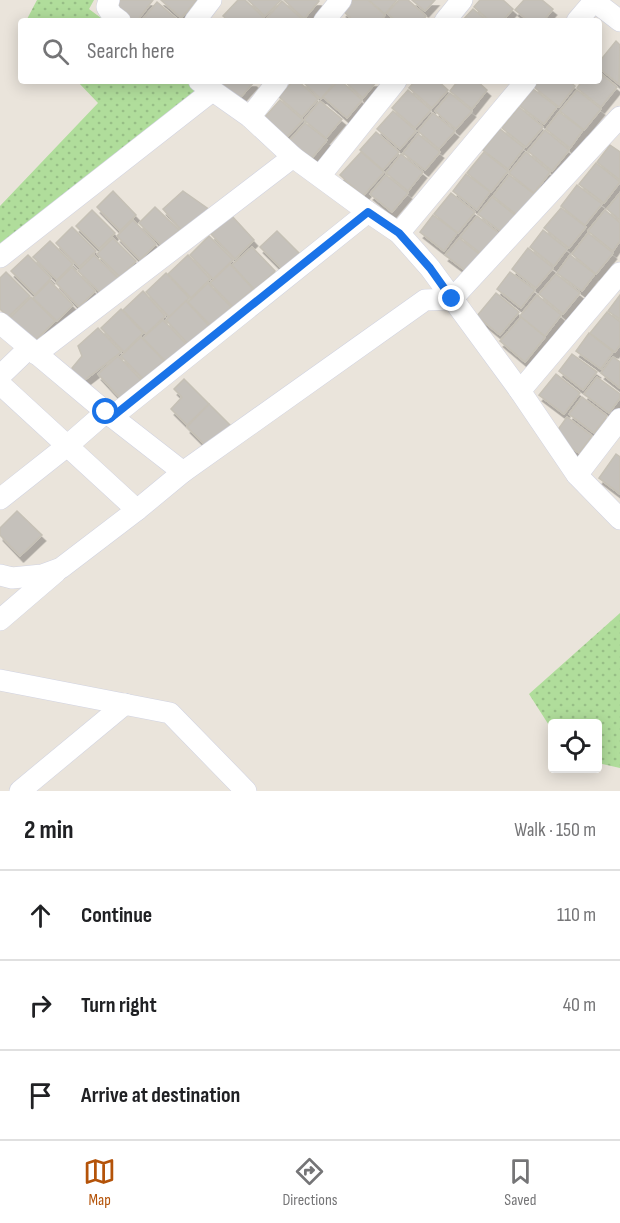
<!DOCTYPE html>
<meta charset="utf-8">
<style>
:root{--surface:#fff;--page:#f6f6f6;--text:#202124;--muted:#757577;--line:#e0e0e0;--accent:#b45309}
body{margin:0;font-family:"Sofia Sans Condensed",sans-serif;background:var(--page);color:var(--text)}
.controls{position:absolute;right:18px;bottom:18px;display:grid;overflow:hidden;border-radius:6px;box-shadow:0 3px 15px #0003}
.controls button{width:54px;height:54px;display:grid;place-items:center;padding:0;border:0;border-bottom:2px solid var(--line);background:var(--surface);color:var(--text);font:30px sans-serif}
.stop{position:absolute;width:18px;height:18px;margin:-14px;border:4px solid #1a73e8;border-radius:50%;background:#fff}
.stop.end{background:#1a73e8;border-color:#fff;box-shadow:0 2px 6px #0008}
.list{margin:0;padding:0;list-style:none}
h2{display:flex;justify-content:space-between;align-items:center;height:78px;margin:0;padding:0 24px;font-size:26px}
h2 small{font-size:20px;font-weight:400;color:var(--muted)}
.list li{display:grid;grid-template-columns:39px 1fr auto;gap:18px;align-items:center;box-sizing:border-box;height:90px;padding:0 24px;border-top:2px solid var(--line)}
.list b{display:block;font-size:22px;white-space:nowrap}
.list em{font-size:20px;font-style:normal;color:var(--muted)}
.icon{flex:none;width:33px;height:33px;fill:none;stroke:currentColor;stroke-width:2;stroke-linecap:round;stroke-linejoin:round}
.map{position:relative;flex:none;width:620px;height:791px;overflow:hidden}
.search{position:absolute;background:var(--surface);box-shadow:0 3px 15px #0003;left:18px;right:18px;top:18px;height:66px;display:flex;align-items:center;gap:15px;box-sizing:border-box;padding:0 21px;border-radius:6px;color:var(--muted);font-size:22px}
.sheet{height:348px;background:var(--surface)}
nav{display:flex;justify-content:space-around;align-items:center;box-sizing:border-box;height:84px;border-top:2px solid var(--line);background:var(--surface);font-size:16px;color:var(--muted)}
nav a{display:grid;justify-items:center;gap:3px}
nav .on{color:var(--accent)}
.map>svg:first-child{display:block}
</style>
<div class="map">
<svg width="620" height="791" viewBox="0 0 620 791">
<defs>
<pattern id="green-dots" width="8" height="8" patternUnits="userSpaceOnUse" patternTransform="scale(1.5)"><rect width="8" height="8" fill="#b0dd9b"/><path d="M2 2h.1M6 6h.1" fill="none" stroke="#97be86" stroke-width="1.8" stroke-linecap="round"/></pattern>
<filter id="shadow"><feDropShadow dx="3.5" dy="6" stdDeviation="0" flood-color="#0004"/></filter>
</defs>
<rect width="100%" height="100%" fill="#eae4db"/>
<g fill="url(#green-dots)">
<path d="M37,0H94L89,9L105,21H26Z"/>
<path d="M77,81H185L202,94L0,247V206L98,103Z"/>
<path d="M620,613V768L598,763V724H552V730L529,694Z"/>
</g>
<g fill="#c5c1bb" stroke="#c5c0b5" stroke-width="1.5" filter="url(#shadow)">
<path d="M117,0H153L137,21H134L114,3Z"/>
<path d="M161,0H197L181,18Z"/>
<path d="M238,0H245L265,19L263,21H229L223,16Z"/>
<path d="M248,0H281L265,16Z"/>
<path d="M284,0H318L319,1L304,19Z"/>
<path d="M352,0H368L385,15L380,21H354L343,11Z"/>
<path d="M369,0H397L385,14Z"/>
<path d="M399,0H408L426,16L422,21H396L387,13Z"/>
<path d="M412,0H435L425,11Z"/>
<path d="M480,0H503L513,9L502,21H490L474,7Z"/>
<path d="M524,0H542L553,9L543,21H529L515,10Z"/>
<path d="M282,1L304,21H270L267,18Z"/>
<path d="M157,2L179,21H143L142,20Z"/>
<path d="M473,9L487,21H462Z"/>
<path d="M616,41L620,45L619,84L599,68V62Z"/>
<path d="M599,72L617,87L601,107L577,88L582,81H599Z"/>
<path d="M217,81H253L254,82L238,100Z"/>
<path d="M293,81H298L318,99L302,117L279,97Z"/>
<path d="M302,81H336L321,99Z"/>
<path d="M338,81H341L362,100L347,118L323,97Z"/>
<path d="M344,81H377L363,98Z"/>
<path d="M415,81H438L448,90L432,108L409,88Z"/>
<path d="M458,81H477L487,90L472,109L450,91Z"/>
<path d="M539,81H569L575,86L559,107L534,87Z"/>
<path d="M533,89L557,107L544,124L520,106Z"/>
<path d="M408,90L431,110L415,128L392,108Z"/>
<path d="M577,90L601,109L584,130L560,111Z"/>
<path d="M450,93L472,111L456,129L435,111Z"/>
<path d="M280,100L303,120L286,138L264,118Z"/>
<path d="M320,101L342,119L326,138L304,120Z"/>
<path d="M519,107L543,127L526,147L502,128Z"/>
<path d="M393,111L416,131L400,149L377,129Z"/>
<path d="M559,112L583,130L570,148L546,129Z"/>
<path d="M433,113L455,131L439,149L418,131Z"/>
<path d="M305,123L327,140L311,159L289,141Z"/>
<path d="M500,129L524,148L508,169L483,150Z"/>
<path d="M545,130L569,150L552,171L528,151Z"/>
<path d="M376,132L399,152L383,170L360,150Z"/>
<path d="M418,134L440,152L425,170L403,153Z"/>
<path d="M610,145L620,152V180L597,162Z"/>
<path d="M361,152L384,172L363,196L340,175Z"/>
<path d="M484,152L508,171L491,192L467,173Z"/>
<path d="M526,152L550,172L534,193L509,173Z"/>
<path d="M401,154L423,172L408,191L386,173Z"/>
<path d="M596,163L620,182L604,203L579,184Z"/>
<path d="M466,174L490,192L477,210L453,191Z"/>
<path d="M386,175L408,193L392,212L370,194Z"/>
<path d="M509,175L534,194L517,215L493,196Z"/>
<path d="M577,185L602,204L585,225L561,206Z"/>
<path d="M113,191L136,215L120,231L97,207Z"/>
<path d="M183,191L210,210L183,232L163,209Z"/>
<path d="M451,193L475,212L458,233L434,214Z"/>
<path d="M620,193V220L607,209Z"/>
<path d="M492,197L516,216L503,233L478,214Z"/>
<path d="M155,207L179,230L162,246L139,223Z"/>
<path d="M561,208L586,227L569,248L544,228Z"/>
<path d="M92,210L115,233L99,249L76,226Z"/>
<path d="M605,210L620,223V241L613,251L588,231Z"/>
<path d="M231,215L254,240L235,259L211,234Z"/>
<path d="M433,215L457,233L444,251L420,232Z"/>
<path d="M477,216L501,235L484,256L460,237Z"/>
<path d="M133,220L156,244L140,260L117,236Z"/>
<path d="M72,227L96,251L79,267L56,243Z"/>
<path d="M543,230L567,249L554,266L530,247Z"/>
<path d="M277,231L300,254L284,271L260,247Z"/>
<path d="M588,233L613,253L596,274L572,254Z"/>
<path d="M209,236L233,260L213,279L190,255Z"/>
<path d="M113,238L136,261L120,277L97,254Z"/>
<path d="M459,238L483,257L470,274L445,255Z"/>
<path d="M50,241L73,264L57,280L33,257Z"/>
<path d="M252,247L275,271L255,290L232,265Z"/>
<path d="M528,248L553,268L536,288L512,269Z"/>
<path d="M28,255L51,278L35,295L11,271Z"/>
<path d="M94,255L118,278L102,294L78,271Z"/>
<path d="M188,255L210,279L191,298L168,274Z"/>
<path d="M570,255L595,274L582,291L557,273Z"/>
<path d="M230,264L253,289L233,307L210,283Z"/>
<path d="M72,267L95,291L79,307L56,283Z"/>
<path d="M6,272L30,296L8,317L0,309V278Z"/>
<path d="M510,272L535,290L521,308L497,289Z"/>
<path d="M166,273L189,298L169,317L146,292Z"/>
<path d="M556,274L580,293L563,314L539,294Z"/>
<path d="M50,281L73,305L57,321L33,298Z"/>
<path d="M208,283L231,307L211,326L188,302Z"/>
<path d="M143,291L165,316L146,334L123,310Z"/>
<path d="M496,293L519,312L500,335L477,316Z"/>
<path d="M537,295L561,315L545,336L520,316Z"/>
<path d="M620,295V319L608,311Z"/>
<path d="M31,297L55,321L34,342L10,318Z"/>
<path d="M186,301L209,326L189,345L166,320Z"/>
<path d="M121,309L143,333L124,352L101,328Z"/>
<path d="M607,312L620,322V345L615,352L590,333Z"/>
<path d="M521,317L545,337L525,362L500,341Z"/>
<path d="M163,320L186,344L166,362L143,338Z"/>
<path d="M98,328L121,352L81,383L72,368L82,356L78,346Z"/>
<path d="M589,333L613,352L601,369L576,351Z"/>
<path d="M141,337L164,361L144,380L121,356Z"/>
<path d="M572,354L597,372L583,390L559,371Z"/>
<path d="M118,356L141,380L121,399L98,374Z"/>
<path d="M613,357L620,362V388L601,373Z"/>
<path d="M556,374L580,393L564,414L539,395Z"/>
<path d="M597,377L620,394V398L609,413L584,394Z"/>
<path d="M184,379L209,404L187,425L171,409L182,397L174,389Z"/>
<path d="M582,397L607,416L594,433L569,414Z"/>
<path d="M209,404L231,426L208,448L187,427Z"/>
<path d="M567,417L592,436L579,453L554,435Z"/>
<path d="M616,454L620,457V494L599,478Z"/>
<path d="M17,511L42,535L20,556L0,535V528Z"/>
</g>
<g fill="none" stroke-linecap="round" stroke-linejoin="round">
<g stroke="#d1d3e1" stroke-width="22">
<g id="minor">
<path d="M109,0L107,7L112,15L120,21"/>
<path d="M594,1L620,21"/>
<path d="M195,21L211,0"/>
<path d="M324,21L341,0"/>
<path d="M445,21L462,0"/>
<path d="M577,21L595,0"/>
<path d="M199,81L250,117L293,157L368,212L399,233L430,268L520,391L577,475L620,519"/>
<path d="M250,117L278,81"/>
<path d="M320,176L396,81"/>
<path d="M399,233L526,81"/>
<path d="M0,257L212,91"/>
<path d="M0,323L106,412L183,472"/>
<path d="M36,354L293,157"/>
<path d="M0,376L29,348"/>
<path d="M0,384L137,510L61,568L42,575L12,578L0,575"/>
<path d="M520,391L620,273"/>
<path d="M112,417L368,212"/>
<path d="M577,475L620,419"/>
<path d="M0,499L67,446L106,412"/>
<path d="M137,510L183,472L425,300L452,299L620,117"/>
<path d="M0,620L56,572"/>
<path d="M0,680L170,713L246,791"/>
<path d="M20,791L125,704"/>
</g>
</g>
<use href="#minor" stroke="#fff" stroke-width="21"/>
</g>
<g fill="none" stroke-linecap="round" stroke-linejoin="round">
<path stroke="#1a73e8" stroke-width="8" d="M106,412L112,417L368,212L399,233L430,268L452,299"/>
</g>
</svg>
<div class="controls">
<button><svg class="icon" aria-label="locate" viewBox="0 0 24 24"><circle cx="12" cy="12" r="6"/><path d="M12 2v4M12 18v4M2 12h4M18 12h4"/></svg></button>
</div>
<div class="stop" style="left:106px;top:412px"></div>
<div class="stop end" style="left:452px;top:299px"></div>
<div class="search"><svg class="icon" aria-label="search" viewBox="0 0 24 24"><circle cx="10" cy="10" r="6"/><path d="M15 15l6 6"/></svg>Search here</div>
</div>
<section class="sheet">
<h2>2 min<small>Walk · 150 m</small></h2>
<ul class="list">
<li><svg class="icon" aria-label="ahead" viewBox="0 0 24 24"><path d="M12 20V5M6 11l6-6 6 6"/></svg><div><b>Continue</b></div><em>110 m</em></li>
<li><svg class="icon" aria-label="right" viewBox="0 0 24 24"><path d="M7 20v-9h11M14 6l5 5-5 5"/></svg><div><b>Turn right</b></div><em>40 m</em></li>
<li><svg class="icon" aria-label="arrive" viewBox="0 0 24 24"><path d="M6 21V4h12l-3 4 3 4H6"/></svg><div><b>Arrive at destination</b></div></li>
</ul>
</section>
<nav>
<a class="on"><svg class="icon" aria-label="map" viewBox="0 0 24 24"><path d="M3 6l6-2 6 2 6-2v14l-6 2-6-2-6 2zM9 4v14M15 6v14"/></svg>Map</a>
<a><svg class="icon" aria-label="directions" viewBox="0 0 24 24"><path d="M12 3l9 9-9 9-9-9zM9 14v-3h6M13 9l2 2-2 2"/></svg>Directions</a>
<a><svg class="icon" aria-label="saved" viewBox="0 0 24 24"><path d="M7 4h10v16l-5-4-5 4z"/></svg>Saved</a>
</nav>
